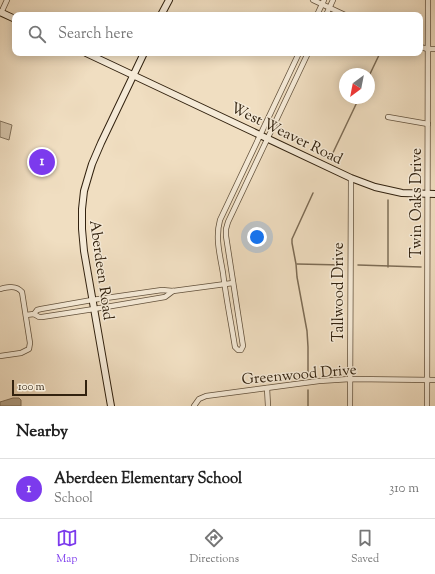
<!DOCTYPE html>
<style>
:root{--surface:#fff;--page:#f6f6f6;--text:#222;--muted:#767676;--line:#e0e0e0;--accent:#7c3aed}
body{margin:0;font-family:"Sorts Mill Goudy",serif;background:var(--page);color:var(--text)}
.compass{position:absolute;left:339px;top:68px;width:36px;height:36px;border-radius:50%;background:var(--surface);box-shadow:0 2px 10px #0003;rotate:212deg}
.scale{position:absolute;left:12px;bottom:10px;width:75px;box-sizing:border-box;padding-left:4px;border:2px solid #32220f;border-top:0;font-size:11px;line-height:14px;white-space:nowrap;color:#32220f;-webkit-text-stroke:3px #f5ead7;paint-order:stroke}
.you{position:absolute;left:257px;top:237px;width:14px;height:14px;margin:-10px;border:3px solid #fff;border-radius:50%;background:#1a73e8;box-shadow:0 0 0 6px #1a73e833}
.badge{display:grid;place-items:center;width:26px;height:26px;border-radius:50%;background:var(--accent);color:#fff;font-size:13px;font-weight:700}
.pin{position:absolute;translate:-50% -50%;border:2px solid #fff;box-shadow:0 1px 4px #0006}
.list{margin:0;padding:0;list-style:none}
h2{display:flex;justify-content:space-between;align-items:center;height:52px;margin:0;padding:0 16px;font-size:17px}
h2 small{font-size:13px;font-weight:400;color:var(--muted)}
.list li{display:grid;grid-template-columns:26px 1fr auto;gap:12px;align-items:center;box-sizing:border-box;height:60px;padding:0 16px;border-top:1px solid var(--line)}
.list b{display:block;font-size:15px;white-space:nowrap}
.list p{margin:0;font-size:13px;white-space:nowrap;color:var(--muted)}
.list em{font-size:13px;font-style:normal;color:var(--muted)}
.icon{flex:none;width:22px;height:22px;fill:none;stroke:currentColor;stroke-width:2;stroke-linecap:round;stroke-linejoin:round}
.map{position:relative;flex:none;width:435px;height:406px;overflow:hidden}
.search{position:absolute;background:var(--surface);box-shadow:0 2px 10px #0003;left:12px;right:12px;top:12px;height:44px;display:flex;align-items:center;gap:10px;box-sizing:border-box;padding:0 14px;border-radius:8px;color:var(--muted);font-size:15px}
.sheet{height:112px;background:var(--surface)}
nav{display:flex;justify-content:space-around;align-items:center;box-sizing:border-box;height:56px;border-top:1px solid var(--line);background:var(--surface);font-size:11px;color:var(--muted)}
nav a{display:grid;justify-items:center;gap:2px}
nav .on{color:var(--accent)}
.map>svg:first-child{display:block}
</style>
<div class="map">
<svg width="435" height="406" viewBox="0 0 435 406">
<rect width="100%" height="100%" fill="#f0dec1"/>
<filter id="stains"><feTurbulence type="fractalNoise" baseFrequency=".005" numOctaves="4"/><feColorMatrix values="0 0 0 0 .2 0 0 0 0 .09 0 0 0 0 .02 0 0 0 .5 -.17"/></filter>
<radialGradient id="worn" r=".72"><stop offset=".6" stop-color="#630" stop-opacity="0"/><stop offset="1" stop-color="#630" stop-opacity=".3"/></radialGradient>
<path fill="#d0bea3" stroke="#817059" d="M0,121L12,125L9,140L0,137Z"/>
<path fill="#af9e84" stroke="#7d6c55" d="M13,398H19L21,400V406H0V402Z"/>
<g fill="none" stroke-linecap="round" stroke-linejoin="round">
<g stroke="#7d6c55" stroke-width="1.5">
<path d="M369,76L380,53"/>
<path d="M330,159L359,98"/>
<path d="M388,200V267"/>
<path d="M297,264L343,265"/>
<path d="M358,265L421,267"/>
<path d="M308,376V347L307,331L297,277L296,264L292,243V239L313,193"/>
<path d="M308,406V390"/>
</g>
<g stroke="#62513c" stroke-width="6">
<g id="street">
<path d="M313,0L345,15"/>
<path d="M1,13L7,0"/>
<path d="M317,15L324,0"/>
<path d="M326,15L333,0"/>
<path d="M420,47L428,49H435"/>
<path d="M299,53L220,220C215,238 220,255 223,273C226,298 231,322 235,347L238,350H241L243,346L226,236V229L228,222L308,53"/>
<path d="M388,117L428,124"/>
<path d="M0,289C8,287 16,285 22,292L30,343L29,349L21,353L0,356"/>
<path d="M34,314L37,310L41,309L92,300L162,290L173,291L233,283"/>
<path d="M26,315L34,314L39,317H42L94,309L165,297L173,291"/>
<path d="M267,388L268,406"/>
<path d="M194,406L199,399L206,396L319,381L350,379L435,380"/>
<path d="M350,406L351,178"/>
<path d="M427,406L428,0"/>
</g>
</g>
<g stroke="#32220f" stroke-width="8">
<g id="secondary">
<path d="M0,12L15,19"/>
<path d="M161,15L169,0"/>
<path d="M86,53L351,178L375,187L402,193L435,194"/>
<path d="M111,406L84,251L82,229V209L84,191L89,174L92,164L101,143L144,53"/>
</g>
</g>
<use href="#street" stroke="#f5ead7" stroke-width="4.5"/>
<use href="#secondary" stroke="#f5ead7" stroke-width="6"/>
</g>
<g text-anchor="middle" stroke-width="3" stroke-linejoin="round" paint-order="stroke">
<g font-size="15" fill="#32220f" stroke="#f5ead7">
<text transform="translate(287 133) rotate(26)" y="5">West Weaver Road</text>
<text transform="translate(416 203) rotate(-90)" y="5">Twin Oaks Drive</text>
<text transform="translate(102 270) rotate(82)" y="5">Aberdeen Road</text>
<text transform="translate(338 292) rotate(-90)" y="5">Tallwood Drive</text>
<text transform="translate(299 374) rotate(-5)" y="5">Greenwood Drive</text>
</g>
</g>
<rect width="100%" height="100%" filter="url(#stains)"/>
<rect width="100%" height="100%" fill="url(#worn)"/>
</svg>
<svg class="compass" viewBox="-18 -18 36 36"><path d="M0-13l5 13h-10z" fill="#e53935"/><path d="M0 13l5-13h-10z" fill="#767676"/></svg>
<div class="scale">100 m</div>
<div class="you"></div>
<div class="pin badge" style="left:42px;top:162px">1</div>
<div class="search"><svg class="icon" aria-label="search" viewBox="0 0 24 24"><circle cx="10" cy="10" r="6"/><path d="M15 15l6 6"/></svg>Search here</div>
</div>
<section class="sheet">
<h2>Nearby<small></small></h2>
<ul class="list">
<li><span class="badge">1</span><div><b>Aberdeen Elementary School</b><p>School</p></div><em>310 m</em></li>
</ul>
</section>
<nav>
<a class="on"><svg class="icon" aria-label="map" viewBox="0 0 24 24"><path d="M3 6l6-2 6 2 6-2v14l-6 2-6-2-6 2zM9 4v14M15 6v14"/></svg>Map</a>
<a><svg class="icon" aria-label="directions" viewBox="0 0 24 24"><path d="M12 3l9 9-9 9-9-9zM9 14v-3h6M13 9l2 2-2 2"/></svg>Directions</a>
<a><svg class="icon" aria-label="saved" viewBox="0 0 24 24"><path d="M7 4h10v16l-5-4-5 4z"/></svg>Saved</a>
</nav>
